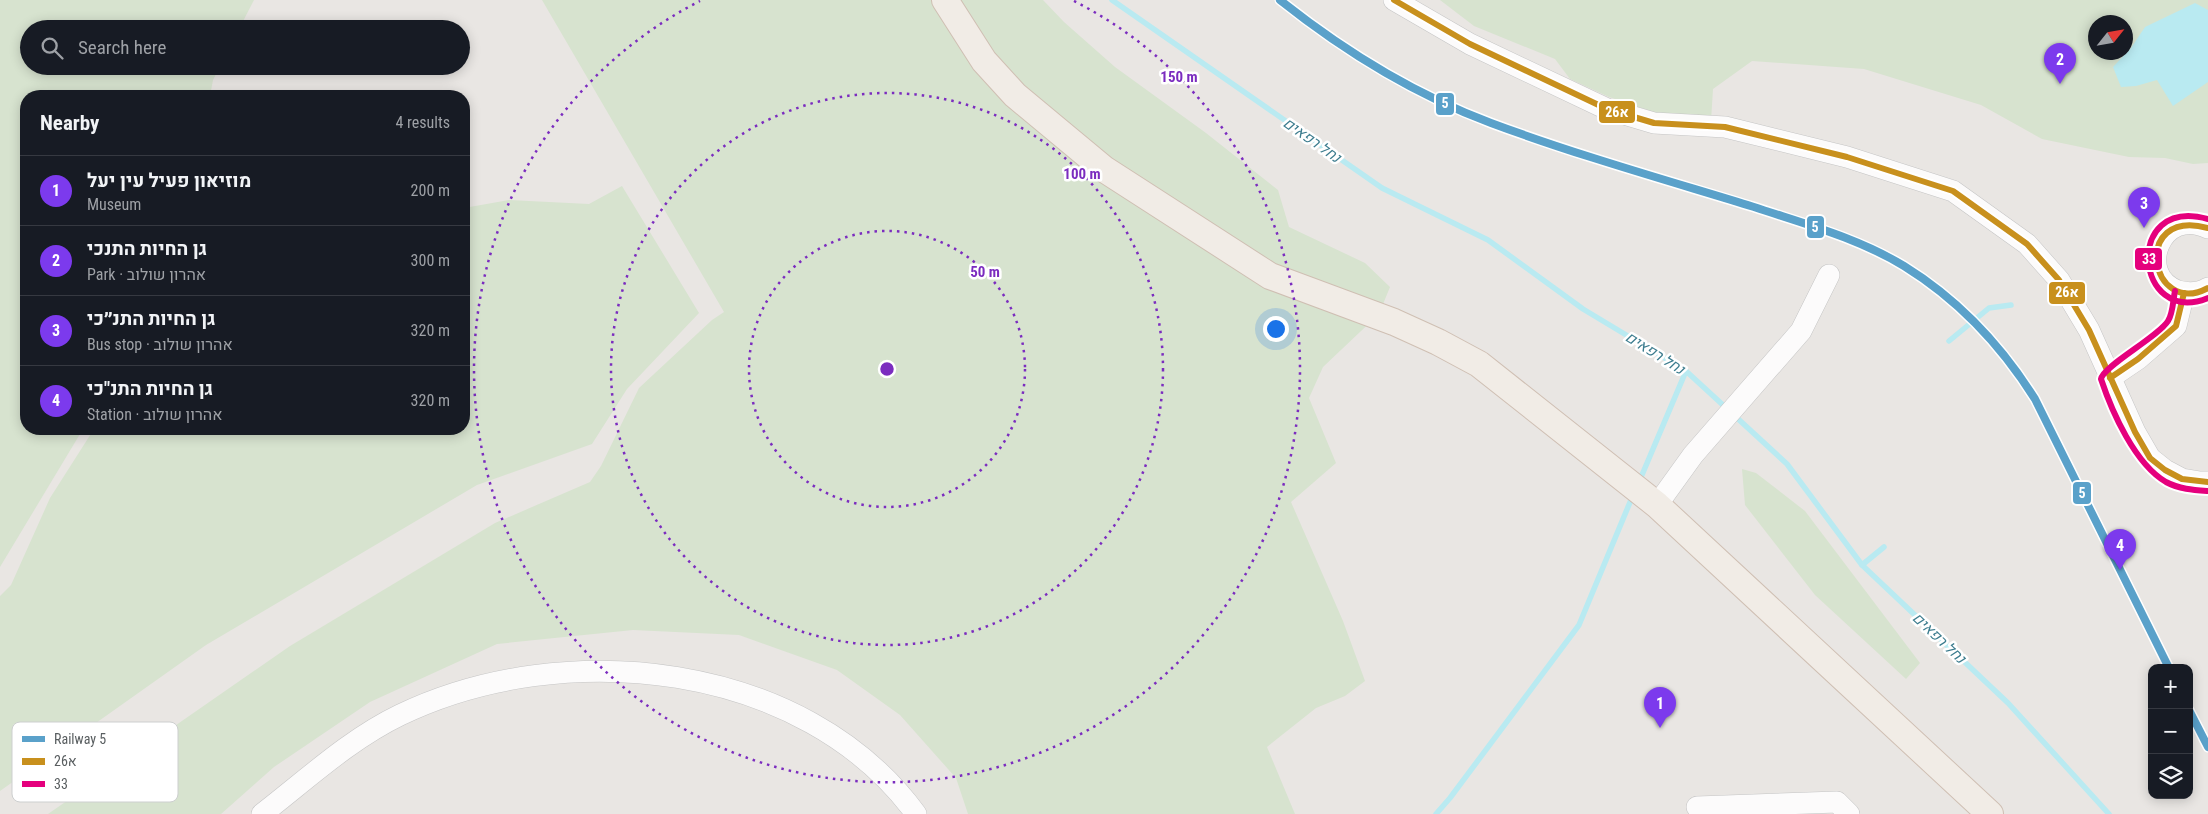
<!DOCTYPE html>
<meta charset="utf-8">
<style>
:root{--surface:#171b24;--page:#20242c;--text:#f1f3f6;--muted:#9ea1a6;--line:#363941;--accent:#7c3aed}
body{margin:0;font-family:"Roboto Condensed",Heebo,sans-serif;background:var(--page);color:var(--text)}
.controls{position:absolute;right:15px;bottom:15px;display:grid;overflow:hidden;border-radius:10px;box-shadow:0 2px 12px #0003}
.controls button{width:45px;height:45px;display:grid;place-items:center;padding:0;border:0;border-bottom:1px solid var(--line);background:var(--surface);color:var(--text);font:25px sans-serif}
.compass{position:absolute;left:2088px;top:15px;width:45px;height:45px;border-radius:50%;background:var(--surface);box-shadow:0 2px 12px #0003;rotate:59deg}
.you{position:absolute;left:1275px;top:328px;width:18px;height:18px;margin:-12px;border:4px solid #fff;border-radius:50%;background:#1a73e8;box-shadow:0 0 0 8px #1a73e833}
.badge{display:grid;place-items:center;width:32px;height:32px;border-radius:50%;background:var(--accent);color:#fff;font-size:16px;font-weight:700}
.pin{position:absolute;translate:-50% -41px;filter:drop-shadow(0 1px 2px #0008)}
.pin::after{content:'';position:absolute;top:26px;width:18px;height:15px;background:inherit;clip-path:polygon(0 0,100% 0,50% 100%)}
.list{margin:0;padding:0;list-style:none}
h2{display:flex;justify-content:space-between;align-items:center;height:65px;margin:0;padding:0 20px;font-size:21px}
h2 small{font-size:16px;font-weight:400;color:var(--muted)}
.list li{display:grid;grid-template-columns:32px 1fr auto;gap:15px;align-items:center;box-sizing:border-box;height:70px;padding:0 20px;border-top:1px solid var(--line)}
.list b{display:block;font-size:19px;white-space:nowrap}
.list p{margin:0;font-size:16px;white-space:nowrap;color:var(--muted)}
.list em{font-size:16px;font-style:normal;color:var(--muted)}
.icon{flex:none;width:28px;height:28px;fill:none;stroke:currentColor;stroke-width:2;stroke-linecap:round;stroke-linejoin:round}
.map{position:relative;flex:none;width:2208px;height:814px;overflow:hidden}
.search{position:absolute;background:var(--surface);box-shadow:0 2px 12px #0003;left:20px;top:20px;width:450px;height:55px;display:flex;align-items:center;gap:12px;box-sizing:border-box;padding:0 18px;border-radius:28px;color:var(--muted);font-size:19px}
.panel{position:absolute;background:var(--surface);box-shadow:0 2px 12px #0003;left:20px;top:90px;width:450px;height:345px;border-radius:20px}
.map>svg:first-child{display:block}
</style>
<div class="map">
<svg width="2208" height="814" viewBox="0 0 2208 814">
<rect width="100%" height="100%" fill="#e9e6e3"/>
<g fill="#d7e3cf" fill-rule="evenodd">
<path d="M0,0H254L239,29H29V66H220L213,80L210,96H26V429H83L0,567Z"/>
<path d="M542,0H1043L1064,22L1115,67L1206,133L1278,190L1289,227L1365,263L1390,287L1379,314L1323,367L1309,398L1336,463L1291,502L1343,621L1365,681L1345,696L1316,708L1267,747L1295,814H968L956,778L900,715L837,670L739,635L633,630L497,644L370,702L274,767L221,814H48L290,646L495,523L590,482L601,466L639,388L712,320L724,312Z"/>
<path d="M1440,0H2208V163L2193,164L2165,158L2129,157L2042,139L1981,105L1864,69L1752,61L1713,89L1711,121L1659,114L1609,97L1570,79L1555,59L1474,26ZM2096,22H2126V52H2096Z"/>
<path d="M622,186L699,313L627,389L592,444L477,485L206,645L0,791V596L11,585L50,498L94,429H464V208L509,200L589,204Z"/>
<path d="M1742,469L1756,473L1805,511L1920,663L1906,679L1815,595L1745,505Z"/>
</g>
<path fill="#b9eaf1" d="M2195,3L2208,10V82L2173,106L2157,80L2136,86L2121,87L2113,67L2131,48L2145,27Z"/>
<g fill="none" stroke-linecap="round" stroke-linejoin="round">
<g stroke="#b9eaf1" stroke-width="5.5">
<path d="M1112,0L1382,188L1488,240L1583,309L1686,371L1787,464L1862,565L2008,703L2109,814"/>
<path d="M1949,341L1989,308L2011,305"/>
<path d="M1639,482L1686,371"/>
<path d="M1862,565L1884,547"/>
<path d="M1436,814L1450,798L1579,625L1633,495"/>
</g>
<g stroke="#c5c5c5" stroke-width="22">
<g id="minor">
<path d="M1394,0L1470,44L1607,109L1654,123L1725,127L1847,157L1953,191L2027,244L2059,280L2089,330L2135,432L2150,458L2165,470L2182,479L2200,482H2208"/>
<path d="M2208,228C2161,205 2134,275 2178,291C2189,294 2198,294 2208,288"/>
<path d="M2110,378L2138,359L2176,326L2184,293"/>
<path d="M1657,505L1693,455L1801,331L1829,275"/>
<path d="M1697,807L1837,802L1849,814"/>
<path d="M262,814C306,780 350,739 400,715C564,636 804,661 916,814"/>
</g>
</g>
<g stroke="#cfbfb3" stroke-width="28">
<path id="major" d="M945,0L984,61L1015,95L1104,169L1270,276L1394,322L1438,342L1479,364L1657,505L1990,814"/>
</g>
<use href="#minor" stroke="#fcfbfb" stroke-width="21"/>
<use href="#major" stroke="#f1ece6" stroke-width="26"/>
<g stroke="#fff" stroke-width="10">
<g id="bus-1">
<path d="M1394,0L1470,44L1607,109L1654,123L1725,127L1847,157L1953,191L2027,244L2059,280L2089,330L2135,432L2150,458L2165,470L2182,479L2208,482"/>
<path d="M2208,228C2130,207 2150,319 2208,288"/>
<path d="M2110,378L2138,359L2176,326L2184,293"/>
</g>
</g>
<g stroke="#fff" stroke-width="10">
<g id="bus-2">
<path d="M2208,219C2122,195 2135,328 2208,298"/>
<path d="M2175,291C2173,300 2173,314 2168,321C2158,337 2103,366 2101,379C2112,412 2135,464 2166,482C2179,489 2193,490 2207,491"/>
</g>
</g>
<use href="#bus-1" stroke="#c8901d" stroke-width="6"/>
<use href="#bus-2" stroke="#e5007d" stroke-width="6"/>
<g stroke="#fff" stroke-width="11">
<g id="rail-1">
<path d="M1280,0C1344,51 1414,94 1491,123C1577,155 1666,180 1754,207C1805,224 1858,238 1904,266C1959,300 2001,345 2035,399L2169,668"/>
<path d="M2189,710L2208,747"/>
</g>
</g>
<use href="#rail-1" stroke="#5aa1ca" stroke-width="8"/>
</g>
<g fill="none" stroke="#7b2cbf" stroke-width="2.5" stroke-dasharray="2.5 5">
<circle cx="887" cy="369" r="138"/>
<circle cx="887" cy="369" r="276"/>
<path d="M1074 1A413 413 0 1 1 700 1"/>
</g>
<g text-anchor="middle" stroke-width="5" stroke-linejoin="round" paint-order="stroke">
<g font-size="15" font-style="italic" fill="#3c7c8e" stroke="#fff">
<text transform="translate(1312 140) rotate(35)" y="5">נחל רפאים</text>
<text transform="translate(1655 353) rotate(32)" y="5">נחל רפאים</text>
<text transform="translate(1939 638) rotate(43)" y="5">נחל רפאים</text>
</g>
</g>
<rect x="12" y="722" width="166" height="80" rx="8" fill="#fff" stroke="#cdcfcf" stroke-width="1"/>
<rect x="22" y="736" width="23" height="6" fill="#5aa1ca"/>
<rect x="22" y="758" width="23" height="7" fill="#c8901d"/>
<rect x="22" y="781" width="23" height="6" fill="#e5007d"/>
<g font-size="14" fill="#595e60">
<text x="54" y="744">Railway 5</text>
<text x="54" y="766">26א</text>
<text x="54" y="789">33</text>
</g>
<circle cx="887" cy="369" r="8" fill="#7b2cbf" stroke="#fff" stroke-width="2.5"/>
<g font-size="15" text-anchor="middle" font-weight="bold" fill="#7b2cbf" stroke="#fff" stroke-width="5" stroke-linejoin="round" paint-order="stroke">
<text x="1179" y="82">150 m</text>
<text x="1082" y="179">100 m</text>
<text x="985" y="277">50 m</text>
</g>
<g stroke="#fff" stroke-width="2">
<rect x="1435" y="92" width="20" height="24" rx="5" fill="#5aa1ca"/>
<rect x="1598" y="100" width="38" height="24" rx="5" fill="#c8901d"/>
<rect x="1806" y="215" width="19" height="24" rx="5" fill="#5aa1ca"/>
<rect x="2134" y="247" width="29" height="24" rx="5" fill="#e5007d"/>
<rect x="2048" y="281" width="38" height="24" rx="5" fill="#c8901d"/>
<rect x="2072" y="481" width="20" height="24" rx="5" fill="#5aa1ca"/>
</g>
<g font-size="14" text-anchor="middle" font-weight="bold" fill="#fff">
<text x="1445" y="108">5</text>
<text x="1617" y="117">26א</text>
<text x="1815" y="232">5</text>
<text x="2149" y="264">33</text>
<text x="2067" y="297">26א</text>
<text x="2082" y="498">5</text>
</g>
</svg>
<div class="controls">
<button>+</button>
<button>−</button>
<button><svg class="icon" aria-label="layers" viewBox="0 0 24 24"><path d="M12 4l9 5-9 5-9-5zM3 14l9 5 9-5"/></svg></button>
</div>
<svg class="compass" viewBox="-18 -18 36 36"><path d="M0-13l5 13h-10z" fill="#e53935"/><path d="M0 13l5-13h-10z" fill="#9ea1a6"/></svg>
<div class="you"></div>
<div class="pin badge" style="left:1660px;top:728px">1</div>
<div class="pin badge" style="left:2060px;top:84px">2</div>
<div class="pin badge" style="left:2144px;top:228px">3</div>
<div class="pin badge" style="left:2120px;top:570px">4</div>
<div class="search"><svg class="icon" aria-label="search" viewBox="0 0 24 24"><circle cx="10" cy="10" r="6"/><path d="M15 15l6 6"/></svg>Search here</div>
<section class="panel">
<h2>Nearby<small>4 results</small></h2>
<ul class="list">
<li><span class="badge">1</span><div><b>מוזיאון פעיל עין יעל</b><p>Museum</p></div><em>200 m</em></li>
<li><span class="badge">2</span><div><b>גן החיות התנכי</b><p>Park · אהרון שולוב</p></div><em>300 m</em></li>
<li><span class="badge">3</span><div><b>גן החיות התנ״כי</b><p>Bus stop · אהרון שולוב</p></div><em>320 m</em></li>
<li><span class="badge">4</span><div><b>גן החיות התנ&quot;כי</b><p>Station · אהרון שולוב</p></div><em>320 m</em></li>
</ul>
</section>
</div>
